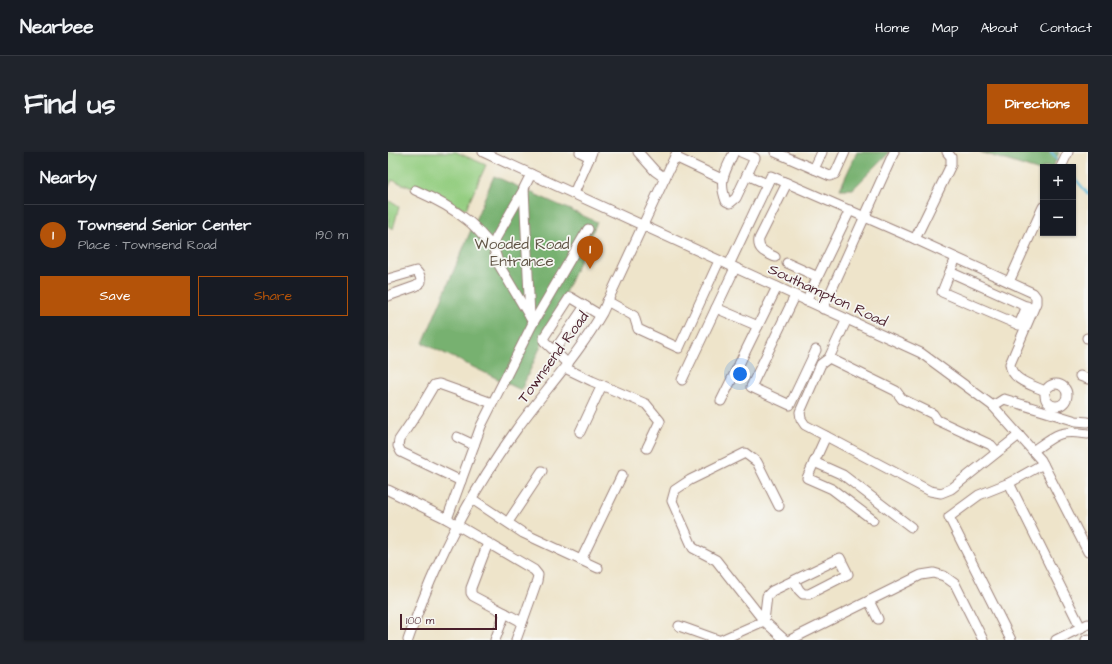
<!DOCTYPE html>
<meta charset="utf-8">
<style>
:root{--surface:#171b24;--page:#20242c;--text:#f1f3f6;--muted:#9ea1a6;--line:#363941;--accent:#b45309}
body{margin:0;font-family:"Architects Daughter",sans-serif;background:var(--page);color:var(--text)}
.controls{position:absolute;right:12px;top:12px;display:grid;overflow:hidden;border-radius:0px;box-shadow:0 1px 3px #0004}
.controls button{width:36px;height:36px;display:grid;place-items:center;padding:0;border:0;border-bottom:1px solid var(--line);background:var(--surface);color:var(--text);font:20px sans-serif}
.scale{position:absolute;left:12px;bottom:10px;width:97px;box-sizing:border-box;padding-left:4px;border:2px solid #4a1f2b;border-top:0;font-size:11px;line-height:14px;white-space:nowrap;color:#4a1f2b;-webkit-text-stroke:3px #f6f6f2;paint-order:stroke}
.you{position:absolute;left:352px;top:222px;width:14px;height:14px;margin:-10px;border:3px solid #fff;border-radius:50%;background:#1a73e8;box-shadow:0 0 0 6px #1a73e833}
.badge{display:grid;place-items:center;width:26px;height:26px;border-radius:50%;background:var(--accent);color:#fff;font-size:13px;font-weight:700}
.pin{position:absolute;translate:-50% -33px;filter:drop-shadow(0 1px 2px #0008)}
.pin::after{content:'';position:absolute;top:21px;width:14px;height:12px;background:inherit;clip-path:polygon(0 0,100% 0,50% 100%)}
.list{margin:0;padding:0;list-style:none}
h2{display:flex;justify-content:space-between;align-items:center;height:52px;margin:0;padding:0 16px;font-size:17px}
h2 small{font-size:13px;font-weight:400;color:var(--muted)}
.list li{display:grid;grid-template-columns:26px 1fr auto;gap:12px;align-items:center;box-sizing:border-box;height:60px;padding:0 16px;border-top:1px solid var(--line)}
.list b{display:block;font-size:15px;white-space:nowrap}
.list p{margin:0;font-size:13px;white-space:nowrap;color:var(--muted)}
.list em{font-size:13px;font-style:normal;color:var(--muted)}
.actions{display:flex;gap:8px;padding:12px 16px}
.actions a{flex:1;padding:9px 0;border:1px solid var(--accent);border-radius:0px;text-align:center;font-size:14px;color:var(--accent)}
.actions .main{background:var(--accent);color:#fff}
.map{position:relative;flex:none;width:700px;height:488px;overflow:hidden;border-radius:0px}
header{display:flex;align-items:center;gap:24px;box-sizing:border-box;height:56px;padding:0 20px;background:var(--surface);border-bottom:1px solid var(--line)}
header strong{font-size:19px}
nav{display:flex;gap:22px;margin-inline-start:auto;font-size:14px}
.intro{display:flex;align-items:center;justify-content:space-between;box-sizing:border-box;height:96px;padding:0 24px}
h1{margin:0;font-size:28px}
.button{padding:10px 18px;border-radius:0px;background:var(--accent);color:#fff;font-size:14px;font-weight:700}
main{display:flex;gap:24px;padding:0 24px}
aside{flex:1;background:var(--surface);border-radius:0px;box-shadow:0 1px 3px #0004}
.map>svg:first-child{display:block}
</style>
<header>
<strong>Nearbee</strong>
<nav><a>Home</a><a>Map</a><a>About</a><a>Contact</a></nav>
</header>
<div class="intro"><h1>Find us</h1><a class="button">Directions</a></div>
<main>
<aside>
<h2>Nearby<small></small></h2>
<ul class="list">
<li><span class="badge">1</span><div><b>Townsend Senior Center</b><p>Place · Townsend Road</p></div><em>190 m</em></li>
</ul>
<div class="actions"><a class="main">Save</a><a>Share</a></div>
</aside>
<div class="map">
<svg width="700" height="488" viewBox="0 0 700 488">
<rect width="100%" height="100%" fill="#f6f6f2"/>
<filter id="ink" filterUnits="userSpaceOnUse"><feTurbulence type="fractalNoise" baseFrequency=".025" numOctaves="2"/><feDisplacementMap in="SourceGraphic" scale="8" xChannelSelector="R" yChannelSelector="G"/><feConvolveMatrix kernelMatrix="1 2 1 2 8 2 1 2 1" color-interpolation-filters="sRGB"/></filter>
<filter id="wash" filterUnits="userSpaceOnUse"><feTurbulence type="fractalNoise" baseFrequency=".012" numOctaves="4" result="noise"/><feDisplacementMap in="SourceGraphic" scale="16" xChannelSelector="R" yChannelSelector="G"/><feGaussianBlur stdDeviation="0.9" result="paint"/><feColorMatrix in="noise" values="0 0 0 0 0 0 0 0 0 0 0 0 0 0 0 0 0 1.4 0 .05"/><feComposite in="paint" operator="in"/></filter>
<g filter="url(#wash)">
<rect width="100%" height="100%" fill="#eee4ca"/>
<g fill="#94ce81" stroke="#6f7656">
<path d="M0,0H68L98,13L78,57L4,28L0,36Z"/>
<path d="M0,48L11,55L5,77L0,74Z"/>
</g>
<g fill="#77b16f" stroke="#60684d">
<path d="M469,0H502L465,37H452Z"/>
<path d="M592,0H671L665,15H655V20Z"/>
<path d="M106,24L209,70L133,238L35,191Z"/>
</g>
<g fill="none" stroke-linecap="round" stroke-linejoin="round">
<g stroke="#60bdde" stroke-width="2">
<path d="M663,0L672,10"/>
<path d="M685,24L700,42"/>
</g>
</g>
</g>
<g filter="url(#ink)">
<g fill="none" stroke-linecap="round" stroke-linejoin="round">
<g stroke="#9c827a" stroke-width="11">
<g id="minor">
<path d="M95,0L533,201L605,254L653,308L700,400"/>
<path d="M192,0L202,5"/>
<path d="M250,0L267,19L277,26"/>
<path d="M346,0C337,20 330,28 338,49L342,51L348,46L367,6L353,0"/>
<path d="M387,0L442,24L447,22L457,0"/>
<path d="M287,5L334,27"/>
<path d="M673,15L680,0"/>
<path d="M426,17L434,0"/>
<path d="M143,22L136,36L142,165L145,171"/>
<path d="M359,23L379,32"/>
<path d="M136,37L108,86L105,94L111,113L142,165"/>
<path d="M27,38C45,46 63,55 79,68C89,75 95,86 105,94"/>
<path d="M186,41L204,0"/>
<path d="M527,87L645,141L648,145V151L622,212C623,228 644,233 657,239"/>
<path d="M387,105C378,101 369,98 371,87L399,31"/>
<path d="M568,106L562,120L644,157"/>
<path d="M399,111L430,125"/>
<path d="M341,113L383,24L527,87L563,13V5L559,0"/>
<path d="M562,120L554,140L631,173L639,154"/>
<path d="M0,127L28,119C32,122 33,125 33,130L28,134L0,144"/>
<path d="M621,130L655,55"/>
<path d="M407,144L363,235L402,253L428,198"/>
<path d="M219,149L246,164L250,177L291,196L331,109"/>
<path d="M418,149L462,58"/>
<path d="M328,156L370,174"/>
<path d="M435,157L506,0"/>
<path d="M459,167L441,206L433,212L412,260L413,267L417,273L542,339L553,341L563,337L631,283"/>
<path d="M699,186H700"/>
<path d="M166,199L197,154"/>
<path d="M441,206L508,239L514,247L545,262L549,268L603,293L609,300"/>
<path d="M180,212L156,189V185L182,145L212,163"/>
<path d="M177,216L204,229L258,252L272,269L259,296"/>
<path d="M692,224L700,227"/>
<path d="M294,228L347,116"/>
<circle cx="668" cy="243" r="11"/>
<path d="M333,249L389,135"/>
<path d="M605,254L616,247L688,269L700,270"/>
<path d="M192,280L214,233"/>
<path d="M438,284L419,326L444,337L485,368"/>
<path d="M69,285L86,293"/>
<path d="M645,299C667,283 672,277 700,282"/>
<path d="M426,310L455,323L523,375"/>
<path d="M73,329L13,300L10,294L11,288L30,260L46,233L51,232L104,251"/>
<path d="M621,331L693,476"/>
<path d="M0,338L59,367"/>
<path d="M84,347L135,381L210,416"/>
<path d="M391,354L369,310L357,301L302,328L287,338L284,349L305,396L328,408L376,469L397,488"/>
<path d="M120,370L154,319"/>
<path d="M100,391L83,436V441L85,444L134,470"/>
<path d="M193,408L234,323"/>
<path d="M481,449L490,467"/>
<path d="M376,469L379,444L384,439L452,406L460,422L421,442H415L411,438L406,429"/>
<path d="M291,474L330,488"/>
<path d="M20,488C29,462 39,436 50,412C71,365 98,320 128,278C156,239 190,203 214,161L289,0"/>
<path d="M107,488L117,461"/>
<path d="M128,488L149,429L150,423L146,418L59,367L93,274L145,171L200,77"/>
<path d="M333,488L376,469"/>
<path d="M402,488L533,423L546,421L556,424L567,432L595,488"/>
<path d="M623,488L561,365L591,343L621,331L655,312"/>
<path d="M668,488L700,472"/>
<path d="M698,488L700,487"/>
</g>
</g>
<use href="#minor" stroke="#fff" stroke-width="9"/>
</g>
</g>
<g text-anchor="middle" stroke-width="3.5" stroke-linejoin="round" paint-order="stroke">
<g font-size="15" fill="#605445" stroke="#f6f6f2">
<text x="134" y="97">Wooded Road<tspan x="134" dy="17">Entrance</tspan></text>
</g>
<g font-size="15" fill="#4a1f2b" stroke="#f6f6f2">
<text transform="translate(440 143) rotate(25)" y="5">Southampton Road</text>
<text transform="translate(165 205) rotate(-54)" y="5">Townsend Road</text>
</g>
</g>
</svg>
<div class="controls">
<button>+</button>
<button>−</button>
</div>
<div class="scale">100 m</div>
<div class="you"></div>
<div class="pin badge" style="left:202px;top:117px">1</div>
</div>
</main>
